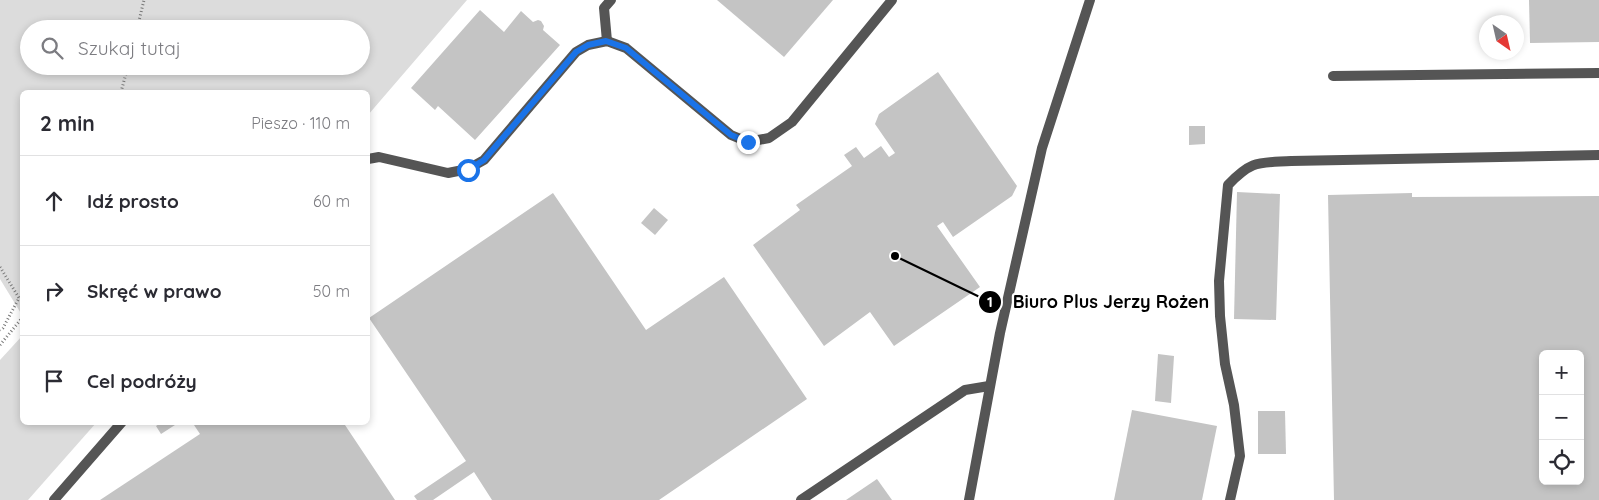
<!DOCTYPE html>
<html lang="pl">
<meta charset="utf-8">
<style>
:root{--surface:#fff;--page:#f7f7f7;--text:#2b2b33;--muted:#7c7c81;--line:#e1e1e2}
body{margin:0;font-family:Quicksand,sans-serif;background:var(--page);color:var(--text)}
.controls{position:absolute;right:15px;bottom:15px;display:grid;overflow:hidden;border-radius:8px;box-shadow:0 2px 8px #0003}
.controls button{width:45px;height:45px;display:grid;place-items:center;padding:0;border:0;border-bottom:1px solid var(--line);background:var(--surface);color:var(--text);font:25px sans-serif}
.compass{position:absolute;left:1479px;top:15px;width:45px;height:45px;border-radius:50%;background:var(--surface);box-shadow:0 2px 8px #0003;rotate:146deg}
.stop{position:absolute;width:15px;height:15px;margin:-11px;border:4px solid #1a73e8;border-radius:50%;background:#fff}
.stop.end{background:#1a73e8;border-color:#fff;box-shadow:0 1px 5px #0008}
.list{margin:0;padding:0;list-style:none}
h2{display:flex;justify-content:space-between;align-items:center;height:65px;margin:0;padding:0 20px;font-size:21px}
h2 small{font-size:16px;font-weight:400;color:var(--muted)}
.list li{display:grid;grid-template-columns:32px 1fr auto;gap:15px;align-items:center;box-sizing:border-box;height:90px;padding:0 20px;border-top:1px solid var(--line)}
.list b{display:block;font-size:19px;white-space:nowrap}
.list em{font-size:16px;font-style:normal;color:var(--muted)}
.icon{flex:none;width:28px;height:28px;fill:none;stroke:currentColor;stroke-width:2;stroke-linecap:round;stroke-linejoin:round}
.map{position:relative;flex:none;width:1599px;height:500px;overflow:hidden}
.search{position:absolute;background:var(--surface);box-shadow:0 2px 8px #0003;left:20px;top:20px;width:350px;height:55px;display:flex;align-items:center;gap:12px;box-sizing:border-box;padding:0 18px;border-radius:28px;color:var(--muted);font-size:19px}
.panel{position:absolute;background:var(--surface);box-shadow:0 2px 8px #0003;left:20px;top:90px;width:350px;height:335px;border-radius:8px}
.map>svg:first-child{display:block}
</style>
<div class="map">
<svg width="1599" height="500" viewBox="0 0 1599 500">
<rect width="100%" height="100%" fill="#fff"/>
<g fill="#dcdcdc" fill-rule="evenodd">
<path d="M0,0H467L368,115V92H22V315L0,279ZM29,29H361V66H29Z"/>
<path d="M22,336V422L96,423L28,500H0V360Z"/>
</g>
<g fill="#c4c4c4" fill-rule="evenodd">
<path d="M717,0H833L784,57Z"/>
<path d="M1529,0H1599V42L1530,43Z"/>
<path d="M480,10L504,32L521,11L533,22L538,20L541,21L544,26L543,30L560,45L475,140L438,106L435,110L411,88Z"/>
<path d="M938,72L1017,186L1012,196L953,237L943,222L937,226L980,287L894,346L870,312L824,346L753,245L800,210L796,205L852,166L844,155L856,147L864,158L881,146L889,157L895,153L875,124L879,114Z"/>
<path d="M1189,126H1205V144L1189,145Z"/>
<path d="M1237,192L1280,194L1276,320L1234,319Z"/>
<path d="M553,193L646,330L724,277L807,399L659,500H492L474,472L433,500H417L414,496L466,461L369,318Z"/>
<path d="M1412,193V197L1599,196V500H1334L1328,195ZM1543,354H1580V481H1543Z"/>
<path d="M654,208L668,220L655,235L641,223Z"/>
<path d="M1158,354L1174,356L1171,403L1155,401Z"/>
<path d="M1132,410L1217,426L1202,500H1114Z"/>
<path d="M1258,411H1285L1286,454H1258Z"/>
<path d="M162,422H173L175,425L161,434L156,426Z"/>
<path d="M192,422H343L395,500H100L200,434Z"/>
<path d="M877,479L892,500H846Z"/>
</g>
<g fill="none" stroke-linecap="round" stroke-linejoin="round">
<g stroke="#777" stroke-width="3" stroke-dasharray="1 2.5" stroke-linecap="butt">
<path d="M137,29L144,0"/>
<path d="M121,92L128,66"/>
<path d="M0,267L19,298L3,328L0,330"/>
<path d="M0,345L22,318"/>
</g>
<g stroke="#555" stroke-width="10">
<path d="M607,41L604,8L611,0"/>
<path d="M1333,76L1599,73"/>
<path d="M368,159L379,157L448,173L468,169L484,160L576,52L588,45L607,41L626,48L731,135L748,142L769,138L792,122L892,0"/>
<path d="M54,500L122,422"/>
<path d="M801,500L965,390L989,386"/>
<path d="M969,500L1000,333L1042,148L1090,0"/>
<path d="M1230,500L1240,456L1234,405L1225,364L1220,316L1219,281L1228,185C1252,160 1258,163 1291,161L1599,155"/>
</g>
</g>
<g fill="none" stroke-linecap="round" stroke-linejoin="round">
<path stroke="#1a73e8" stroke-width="6" d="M468,170L484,160L576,52L588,45L606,41L626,48L731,135L748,142"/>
</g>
<path fill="none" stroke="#000" stroke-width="2" d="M895 256L990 302"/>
<g fill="#000" stroke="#fff" stroke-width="2">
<circle cx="895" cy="256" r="5"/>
<circle cx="990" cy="302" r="12"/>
</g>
<g font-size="15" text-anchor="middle" font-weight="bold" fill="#fff">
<text x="990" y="307">1</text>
</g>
<g font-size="18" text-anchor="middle" font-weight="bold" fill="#000" stroke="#fff" stroke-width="4.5" stroke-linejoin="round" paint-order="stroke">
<text x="1111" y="308">Biuro Plus Jerzy Rożen</text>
</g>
</svg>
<div class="controls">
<button>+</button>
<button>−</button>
<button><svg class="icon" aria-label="locate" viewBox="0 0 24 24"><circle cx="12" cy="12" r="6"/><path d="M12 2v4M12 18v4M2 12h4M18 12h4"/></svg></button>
</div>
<svg class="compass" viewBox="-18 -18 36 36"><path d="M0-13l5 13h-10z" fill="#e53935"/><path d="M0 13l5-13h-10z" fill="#7c7c81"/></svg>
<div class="stop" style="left:468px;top:170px"></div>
<div class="stop end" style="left:748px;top:142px"></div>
<div class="search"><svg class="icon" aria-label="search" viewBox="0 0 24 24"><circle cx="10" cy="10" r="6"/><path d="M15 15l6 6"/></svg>Szukaj tutaj</div>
<section class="panel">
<h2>2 min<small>Pieszo · 110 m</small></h2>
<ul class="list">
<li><svg class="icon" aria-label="ahead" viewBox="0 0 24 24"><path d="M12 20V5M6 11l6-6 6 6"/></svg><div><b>Idź prosto</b></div><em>60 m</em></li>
<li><svg class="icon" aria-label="right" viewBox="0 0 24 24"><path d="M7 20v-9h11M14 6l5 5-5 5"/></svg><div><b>Skręć w prawo</b></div><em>50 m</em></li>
<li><svg class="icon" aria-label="arrive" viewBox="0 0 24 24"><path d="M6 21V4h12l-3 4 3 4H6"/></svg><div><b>Cel podróży</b></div></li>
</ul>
</section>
</div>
